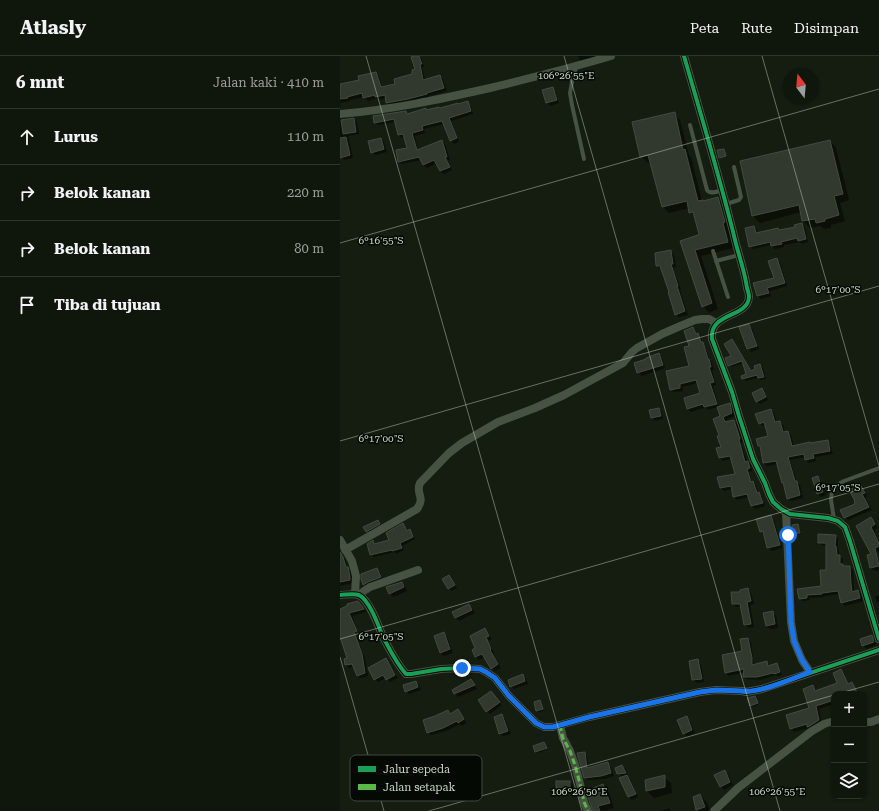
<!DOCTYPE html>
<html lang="id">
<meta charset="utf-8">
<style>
:root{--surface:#0f160c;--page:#1d231a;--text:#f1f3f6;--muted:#9b9f9d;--line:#2f352d}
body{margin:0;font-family:"Roboto Serif",serif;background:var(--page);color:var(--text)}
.controls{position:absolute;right:12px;bottom:12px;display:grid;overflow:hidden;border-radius:8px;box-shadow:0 1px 3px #0004}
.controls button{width:36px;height:36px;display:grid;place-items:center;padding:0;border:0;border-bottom:1px solid var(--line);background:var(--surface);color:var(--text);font:20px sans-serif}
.compass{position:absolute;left:443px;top:12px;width:36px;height:36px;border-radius:50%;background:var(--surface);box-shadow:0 1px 3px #0004;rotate:344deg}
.stop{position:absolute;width:12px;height:12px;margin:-9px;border:3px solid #1a73e8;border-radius:50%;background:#fff}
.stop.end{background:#1a73e8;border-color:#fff;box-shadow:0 1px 4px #0008}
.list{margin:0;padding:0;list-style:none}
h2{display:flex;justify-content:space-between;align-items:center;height:52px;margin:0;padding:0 16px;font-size:17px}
h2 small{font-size:13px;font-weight:400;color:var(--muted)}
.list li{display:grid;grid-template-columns:26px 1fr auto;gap:12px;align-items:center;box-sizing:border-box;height:56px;padding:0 16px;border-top:1px solid var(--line)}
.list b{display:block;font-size:15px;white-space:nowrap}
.list em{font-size:13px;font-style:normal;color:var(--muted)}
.icon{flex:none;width:22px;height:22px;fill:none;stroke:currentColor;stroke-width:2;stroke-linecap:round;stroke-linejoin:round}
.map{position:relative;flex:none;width:539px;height:755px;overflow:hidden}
header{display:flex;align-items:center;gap:24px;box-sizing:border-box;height:56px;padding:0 20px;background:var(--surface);border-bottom:1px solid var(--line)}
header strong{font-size:19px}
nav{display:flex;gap:22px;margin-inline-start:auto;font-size:14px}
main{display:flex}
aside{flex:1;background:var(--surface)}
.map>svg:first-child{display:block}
</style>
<header>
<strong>Atlasly</strong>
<nav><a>Peta</a><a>Rute</a><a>Disimpan</a></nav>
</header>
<main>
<aside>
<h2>6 mnt<small>Jalan kaki · 410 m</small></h2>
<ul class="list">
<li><svg class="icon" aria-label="ahead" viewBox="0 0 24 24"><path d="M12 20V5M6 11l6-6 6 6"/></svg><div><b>Lurus</b></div><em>110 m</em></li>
<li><svg class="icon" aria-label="right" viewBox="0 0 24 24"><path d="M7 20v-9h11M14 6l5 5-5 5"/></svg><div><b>Belok kanan</b></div><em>220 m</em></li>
<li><svg class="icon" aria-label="right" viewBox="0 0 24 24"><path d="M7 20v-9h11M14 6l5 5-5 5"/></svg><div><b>Belok kanan</b></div><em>80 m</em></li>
<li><svg class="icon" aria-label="arrive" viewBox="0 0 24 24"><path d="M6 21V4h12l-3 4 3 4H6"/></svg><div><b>Tiba di tujuan</b></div></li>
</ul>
</aside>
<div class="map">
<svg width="539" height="755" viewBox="0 0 539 755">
<rect width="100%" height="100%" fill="#141d10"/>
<g fill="#0007">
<path d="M77,0H79L82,3L84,11H82L85,24L100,20L103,23L107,35L89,40V41L50,50L47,46L46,42L39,44L38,42L28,45L24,41L10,44V45L0,47V29L20,25L36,17L39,21L42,31L56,29L74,19L76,14Z"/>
<path d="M238,0H263L242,6L239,3Z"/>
<path d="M212,32L216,36L219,47L210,50L207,47Z"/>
<path d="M128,47L131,50L133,58L111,65L119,86L114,88L111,84L104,68L84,73L85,77L75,80L78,94L102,85L105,88L110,104H108L112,114L104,118L100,115L97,107L87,112L83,109L82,104L62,108L59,105L68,93L65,81L62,82L59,79L56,66L38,69L35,66L66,56L68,58L86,53L87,55L100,53Z"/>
<path d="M334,58L340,64L349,99L351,101L362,145L378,142L384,148L393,192L361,200L378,253L369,257L363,250L342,186L361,179L356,162L350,156V152L329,157L323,151L311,106L308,107L301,100Z"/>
<path d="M14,63L17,66L19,78L8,80L13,102L4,104L1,101L0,98V65Z"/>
<path d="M41,83L44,86L47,96L35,99L32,96Z"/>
<path d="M490,85L496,92L509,144L500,147L505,165L491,169V172L484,173L480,170L470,172L463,165L461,156L420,167L413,160L401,106Z"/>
<path d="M462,168L465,171L468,186L462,188L460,186L444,189V191L435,193L431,189L413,193L410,190L414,171L417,174L418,178L456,171Z"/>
<path d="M331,195L334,199L336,211L333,212L341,233L340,234L348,259L339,261L336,258L330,237L322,213H321L317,210Z"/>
<path d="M437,203L440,206L447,230L430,235L431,240L421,243L418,240L435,222Z"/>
<path d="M408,269L412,272L419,293L411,296L408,292Z"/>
<path d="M353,272L356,275L357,279L358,278L361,282L363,288L365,290L370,304L372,307L374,314H372L376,329L373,330L379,351L389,348L392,351L395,360L386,364L387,367L394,365L397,368L403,386L401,387L407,406L411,409L412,415L409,416L412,426L416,429L418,437L422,440L425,450L415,453L412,450L409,441L397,444L394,440L392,433L384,435L381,432L396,418L392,403L383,405L380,402L378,393L382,392L380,380L381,361L378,351L368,354L366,351L351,356L348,353L361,337L358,327L342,331L343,335L334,336L331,333L351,311L350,290Z"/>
<path d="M394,287L412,316L420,309L423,312L426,323L421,324L418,322L406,325L403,322L407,318L404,307L391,311L389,309L393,301Z"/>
<path d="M319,298L322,302L325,312L302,320L298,316Z"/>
<path d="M421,334L425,337L428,344L420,348L417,345Z"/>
<path d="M319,353L322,356L323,363L315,365L312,361Z"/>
<path d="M431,354L434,357L437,367L440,366L443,369L445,377L448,376L451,379L454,391L487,385L490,389L493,398L475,401L476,405L469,407L466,404V401L450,404L457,426L460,429L463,442L451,445L448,442L438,408L427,410L424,407L422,393L418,390L429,381L426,369L423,370L419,367Z"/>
<path d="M478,421L481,425L486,439L481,441L478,437Z"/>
<path d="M520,429L523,432L527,440L525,442L532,454L508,464L505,461L516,448Z"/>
<path d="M430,460L434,464L442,492L432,495L428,491L424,478L421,475Z"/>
<path d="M531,462L534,466L538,472L534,474L539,485V495L533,498L530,495Z"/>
<path d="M39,466L40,469L28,476L27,475Z"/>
<path d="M63,469L68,475H69L72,477L75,483L62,490L64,494L56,498L55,496L34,501L31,498L33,486L36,489L51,485Z"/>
<path d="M458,469L459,471L461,478L455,479L454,478Z"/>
<path d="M495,480L498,483V493L499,494V500L503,503V510L507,512L510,511L513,514L514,536L518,535L521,538L523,545L505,550L502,547L500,538L484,540L485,541L469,542L470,544L463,545L460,542L482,531L487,515V490L482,489L479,486Z"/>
<path d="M0,497L5,503L8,513L11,515L13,527L0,530Z"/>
<path d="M539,503V514L535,515L531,512L530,506Z"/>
<path d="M37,513L40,516L43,525L27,531L24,528L22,523Z"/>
<path d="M109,520L112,524L117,532L112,535L108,532Z"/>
<path d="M61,527L65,530L67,535L53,541L50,537Z"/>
<path d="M408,533L411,537L414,548L410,549L414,571L409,572L405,569L402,551H396L393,548L402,537Z"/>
<path d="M539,539V548L537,546L535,541Z"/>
<path d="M18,546L25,554L26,556L12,560L17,573L1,578L0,577V554Z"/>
<path d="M129,549L132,552L135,557L119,565L116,562Z"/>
<path d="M432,556L436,559L438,572L430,573L426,570L424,558Z"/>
<path d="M145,574L148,577L152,583L148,585L154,597H153L161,612L155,615L152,612L145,601L139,604L136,601L133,595L137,593Z"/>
<path d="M104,578L107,581L113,597L104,600L100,597Z"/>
<path d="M531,581L535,584L536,589L526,593L523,589Z"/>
<path d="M16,582L18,585L25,602L28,620L20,622L17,619L14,611L9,612L6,609Z"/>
<path d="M408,583L411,586L414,609L426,606L430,611L437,608L439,611L442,619L437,620L436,619L421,624L407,623L404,621L405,616L389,620L386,617L404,596Z"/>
<path d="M46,604L49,607L58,622L50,626L46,622L38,626L35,623Z"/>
<path d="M357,605L361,608L364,626L357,627L353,624L350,606Z"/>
<path d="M501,615L504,618L509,629L511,628L515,631L519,638H494V648L479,653L482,668L471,674L469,672L454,676L451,672L471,653L473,631L477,635L499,628Z"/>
<path d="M182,619L186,623L188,628L174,633L171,630Z"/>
<path d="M131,624L137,633L118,641L115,637Z"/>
<path d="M76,626L79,629L81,634L69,638L66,635Z"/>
<path d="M151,636L162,649L150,658L147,655Z"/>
<path d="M415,641L416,642L418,649L412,651L411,649Z"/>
<path d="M200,645L201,647L203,655L199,656L197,655L195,647Z"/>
<path d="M118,654L121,658L126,667L122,670L120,668L106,675L91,679L88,676L108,655L111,658Z"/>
<path d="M162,659L165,663L171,678L163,680L160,677Z"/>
<path d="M347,662L350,665L355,677L347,681L344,677Z"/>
<path d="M204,687L207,693L198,697L194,691Z"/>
<path d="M244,697L247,700L249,713L268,708L271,711L274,720L265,723L248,724L245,721Z"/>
<path d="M282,710L286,713L288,720H287L290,723L298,741L292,744L289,741L283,721L278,717Z"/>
<path d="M384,715L388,718L393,729L384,734L381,730Z"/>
<path d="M324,721L331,727L332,737L314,742L307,735L306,724Z"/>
<path d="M230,726L233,729V735L220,734L217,731Z"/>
<path d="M263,729L268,734L274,752L263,755H254Z"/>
<path d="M360,739L367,746L370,755H359L357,753Z"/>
<path d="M329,752L331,755H347H321Z"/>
</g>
<g fill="#31392e" stroke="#434b40">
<path d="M74,0H79L82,8H80L83,24L100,19L104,32L87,37V38L68,43L46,47L45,39L35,41V39L23,42L22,37L7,41L8,42L0,43V28L19,24L18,20L36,16L41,31L55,28L54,23L72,18V14L75,13L71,1Z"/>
<path d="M213,31L217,44L206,47L202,34Z"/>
<path d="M128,45L131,55L109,62L117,82L110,85L102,65L82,70L83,74L72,77L77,94L102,84L107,101H105L110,111L100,115L94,104L83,109L79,101L58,106L56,94L67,92L63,78L58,79L54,63L34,67L33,60L66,55L67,58L86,52V54L99,51L100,52L118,47V48Z"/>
<path d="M335,56L343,94L345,93L358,145L363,144V145L378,141L385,166L383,167L388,186L355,194L372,247L362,251L340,185L358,179L359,178L353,156L349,157L347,145L322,151L308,99L300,101L292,66Z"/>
<path d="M14,62L16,76L3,78L1,64Z"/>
<path d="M6,81L10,99L0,102V82Z"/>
<path d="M41,82L44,93L31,97L28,85Z"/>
<path d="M490,84L503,138L494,140L499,159L485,163V165L476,167L475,163L462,165L459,149L412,160L400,105Z"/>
<path d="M384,93L386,100L379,102L377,94Z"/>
<path d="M462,167L466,183L458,185L457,182L441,186L442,188L431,190L430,186L409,191L405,172L414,170L416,177L438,172L439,174L455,171L454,169Z"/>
<path d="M331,194L333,208H331L338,230H337L345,255L335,259L328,236H329L320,210H316L315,197Z"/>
<path d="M437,202L445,227L427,232L429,237L417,240L413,227L434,222L428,205Z"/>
<path d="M409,268L417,290L407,293L399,271Z"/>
<path d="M353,271L356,278L358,277L361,286H363L368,303H369L371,311H369L374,326L370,327L377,348L364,351L363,348L347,353L344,342L360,337L356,324L340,328V332L330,334L326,315L349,310L344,291L349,290L344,275Z"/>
<path d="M392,283L411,315L415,313L414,310L420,308L424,321L418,322L417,319L402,323L401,320L406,318L402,305L388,310L385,302L391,300L384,288Z"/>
<path d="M319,297L323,309L297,317L294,307L306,303V302Z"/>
<path d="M422,332L426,341L416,346L412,337Z"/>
<path d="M390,347L392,357L383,361L385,366L394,364L400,383L399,384L405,406L408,405V406L410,412L407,413L411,426L413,425L417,437L419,436L423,447L411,450L407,438L393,441L391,430L380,432L377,421L395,418L390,400L379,402L376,392L381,391L377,380L379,379L373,363L380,360L377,351Z"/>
<path d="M319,352L321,360L311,362L309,354Z"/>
<path d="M431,353L435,366L440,365L443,376L448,375L452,390L470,386V387L488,384L490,395L473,398L474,402L465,404L464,398L448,401L455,425H457L460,439L447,443L443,426L442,427L436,405L423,407L420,390H418L416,383L428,380L424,366L419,368L415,358Z"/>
<path d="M478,420L483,436L477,438L472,422Z"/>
<path d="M520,428L525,437L522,438L529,451L504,462L500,454L515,448L514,446L515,445L509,434Z"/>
<path d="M431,459L440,489L427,492L423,475L420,476L416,463Z"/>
<path d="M531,461L535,468L531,471L539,487V490L535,492L539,510L530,512L527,499L531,498L516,470Z"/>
<path d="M38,464L40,468L26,476L23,471Z"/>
<path d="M63,467L67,475L70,473L73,481L60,487L62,492L52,495V494L30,499L27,488L33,484L34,488L49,484L46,477Z"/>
<path d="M458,468L460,477L453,478L452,469Z"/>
<path d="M478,478L496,479L495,490H496L497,499H500V508H503V510H510L511,527L512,536L518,534L520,542L501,547L498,535L482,537V538L467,539V542L459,543L457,533L481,530L480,514H486V487H478Z"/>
<path d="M0,496L3,501L6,511H8L10,521V524L0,526Z"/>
<path d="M37,512L41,521L28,526L23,529L21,523V518Z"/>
<path d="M109,519L115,529L108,533L102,523Z"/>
<path d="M62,526L64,531L49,538L46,531Z"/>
<path d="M408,532L411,545L407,546L411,568L404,569L400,548H392L391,536H400V534Z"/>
<path d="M18,545L22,550L24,553L9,557L17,575L14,576L22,598L25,617L17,620L12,608L5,609L4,603L7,602L0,581V553L7,550V548Z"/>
<path d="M129,548L132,554L115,562L112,556Z"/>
<path d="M433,555L435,568L426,570L423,557Z"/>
<path d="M145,572L149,580L146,581L151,593L150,594L158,608L151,613L142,598L135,601L132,594L135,592L130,580Z"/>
<path d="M104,576L110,593L100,597L94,580Z"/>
<path d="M532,579L534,586L522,590L520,583Z"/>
<path d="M408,582L412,602V609L427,605L428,610L437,607L440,616L434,618L433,617L417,621H403L404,613L385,617L382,599L402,595L400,583Z"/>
<path d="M46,602L55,619L46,624L43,619L34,624L28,612Z"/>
<path d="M358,603L362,623L352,624L349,605Z"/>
<path d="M501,613L508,628L512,626L518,638H494V644L476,650L479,664L468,671H467V668L450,673L446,659L469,652L463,633L473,629L475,635L497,627L493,617Z"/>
<path d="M183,618L185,625L170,631L168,624Z"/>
<path d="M131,623L135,629L114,638L112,634Z"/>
<path d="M76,625L78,631L65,636L63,629Z"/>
<path d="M151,635L160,646L146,656L138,644Z"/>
<path d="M415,640L418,647L410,650L407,642Z"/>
<path d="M200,644L203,653L196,655L194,646Z"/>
<path d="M118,653L124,663L118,667L117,665L103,672L87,677L83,664L95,660L108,654L110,658Z"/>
<path d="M162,658L168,675L159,678L154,661Z"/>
<path d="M347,660L352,674L343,678L337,664Z"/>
<path d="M204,686L207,692L195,696L193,690Z"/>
<path d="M245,696L247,712L268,706L271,717L261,720L244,722L237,697Z"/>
<path d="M282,709L286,717L277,718L275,712Z"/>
<path d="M385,714L390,726L380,731L374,719Z"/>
<path d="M287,719L296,738L288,741L279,722Z"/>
<path d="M325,719V731L306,735L305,724Z"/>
<rect x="216" y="725" width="14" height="7"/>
<path d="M263,728L270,747L258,750L260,755H253L249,744L247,735Z"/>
<path d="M360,738L365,751L356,754L353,741Z"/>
</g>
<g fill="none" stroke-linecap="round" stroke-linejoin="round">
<g stroke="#475243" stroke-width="4">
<path d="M236,11L232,26L230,37L232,49L244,103"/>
<path d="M350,69L367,134C370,139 378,135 383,134"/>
<path d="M386,148L399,144L401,141L394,111"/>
<path d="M373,195L388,241"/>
<path d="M376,205L399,199"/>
<path d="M494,463L491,444L492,434L497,429L504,425L539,412"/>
</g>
<g stroke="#475243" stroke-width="8">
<path d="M344,0C362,63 381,125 396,188C400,203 405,217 407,232C408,235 409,239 409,241C408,262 369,256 372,283L392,336L399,360L413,403L425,427L429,438L433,446L441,453L450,458L488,462L498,465L505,471L510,485L539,583"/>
<path d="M0,58C51,54 101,43 150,32C191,22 231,12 271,0"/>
<path d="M446,456L451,566L454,585L462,604L470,616"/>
<path d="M0,484L12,505L16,520L15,538"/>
<path d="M5,494L77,453C86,441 75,438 80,427L109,397L122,387L158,366L195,352L224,339L283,307L292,296L297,292L322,278L338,271L355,264L362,263H369L376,267"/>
<path d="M0,539C5,539 13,537 19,539C30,545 38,569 43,581C50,594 56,607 66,618H71L101,613L122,612L140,613L146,616L155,622L169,640L196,667L204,671H213L220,669L249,661L360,636L376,634L402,635L406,636L422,633L539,594"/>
<path d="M19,539L24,535L30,531L78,514"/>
<path d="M524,666H531L539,663"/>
<path d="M220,669L223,682L230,695L235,709L241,732L244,746L248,755"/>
<path d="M374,755L398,732L472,675L484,668L494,665"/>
</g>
<path stroke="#58b947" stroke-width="3" stroke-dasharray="6 3" stroke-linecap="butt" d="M220,669L223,682L230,695L235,709L241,732L244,746L248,755"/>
<g stroke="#040a03" stroke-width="6">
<g id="cycleway">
<path d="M344,0C362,63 381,125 396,188C400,203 405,217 407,232C408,235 409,239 409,241C408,262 369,256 372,283L392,336L399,360L413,403L425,427L429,438L433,446L441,453L450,458L488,462L498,465L505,471L510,485L539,583"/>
<path d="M0,539C5,539 13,537 19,539C30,545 38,569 43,581C50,594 56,607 66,618H71L101,613L122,612L140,613L146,616L155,622L169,640L196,667L204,671H213L220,669L249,661L360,636L376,634L402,635L406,636L422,633L539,594"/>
</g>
</g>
<use href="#cycleway" stroke="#1a9f57" stroke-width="4"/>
</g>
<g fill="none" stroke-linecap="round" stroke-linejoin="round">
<path stroke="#1a73e8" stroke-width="5" d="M122,612L140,613L146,616L155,622L169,640L196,667L204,671H213L249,661L360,636L376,634L402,635C418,638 454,622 470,616L462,604L454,585L451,566L448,479"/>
</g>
<path fill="none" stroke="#ccd7c9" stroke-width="1" stroke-opacity="0.45" d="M26,0L242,755M224,0L440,755M422,0L539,410M0,187L539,33M0,385L539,230M0,583L539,428M0,601L44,755M497,638L539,626M89,755L494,639"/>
<rect x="10" y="699" width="132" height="46" rx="6" fill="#040a03" stroke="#40483e" stroke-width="1"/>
<rect x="18" y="710" width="18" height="6" fill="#1a9f57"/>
<rect x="18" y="728" width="18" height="6" fill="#58b947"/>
<g font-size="11" fill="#ccd7c9">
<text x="43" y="717">Jalur sepeda</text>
<text x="43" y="735">Jalan setapak</text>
</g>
<g font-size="10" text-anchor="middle" fill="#ccd7c9" stroke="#040a03" stroke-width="3" stroke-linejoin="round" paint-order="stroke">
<text x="226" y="23">106°26'55"E</text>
<text x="41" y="188">6°16'55"S</text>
<text x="498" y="237">6°17'00"S</text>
<text x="41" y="386">6°17'00"S</text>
<text x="498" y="435">6°17'05"S</text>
<text x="41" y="584">6°17'05"S</text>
<text x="239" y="739">106°26'50"E</text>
<text x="437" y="739">106°26'55"E</text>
</g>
</svg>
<div class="controls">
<button>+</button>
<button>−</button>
<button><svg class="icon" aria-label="layers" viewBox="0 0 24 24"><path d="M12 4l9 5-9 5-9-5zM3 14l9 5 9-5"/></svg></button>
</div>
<svg class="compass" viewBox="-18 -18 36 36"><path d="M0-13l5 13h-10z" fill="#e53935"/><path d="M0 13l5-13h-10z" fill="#9b9f9d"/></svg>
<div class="stop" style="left:448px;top:479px"></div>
<div class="stop end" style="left:122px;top:612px"></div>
</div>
</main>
